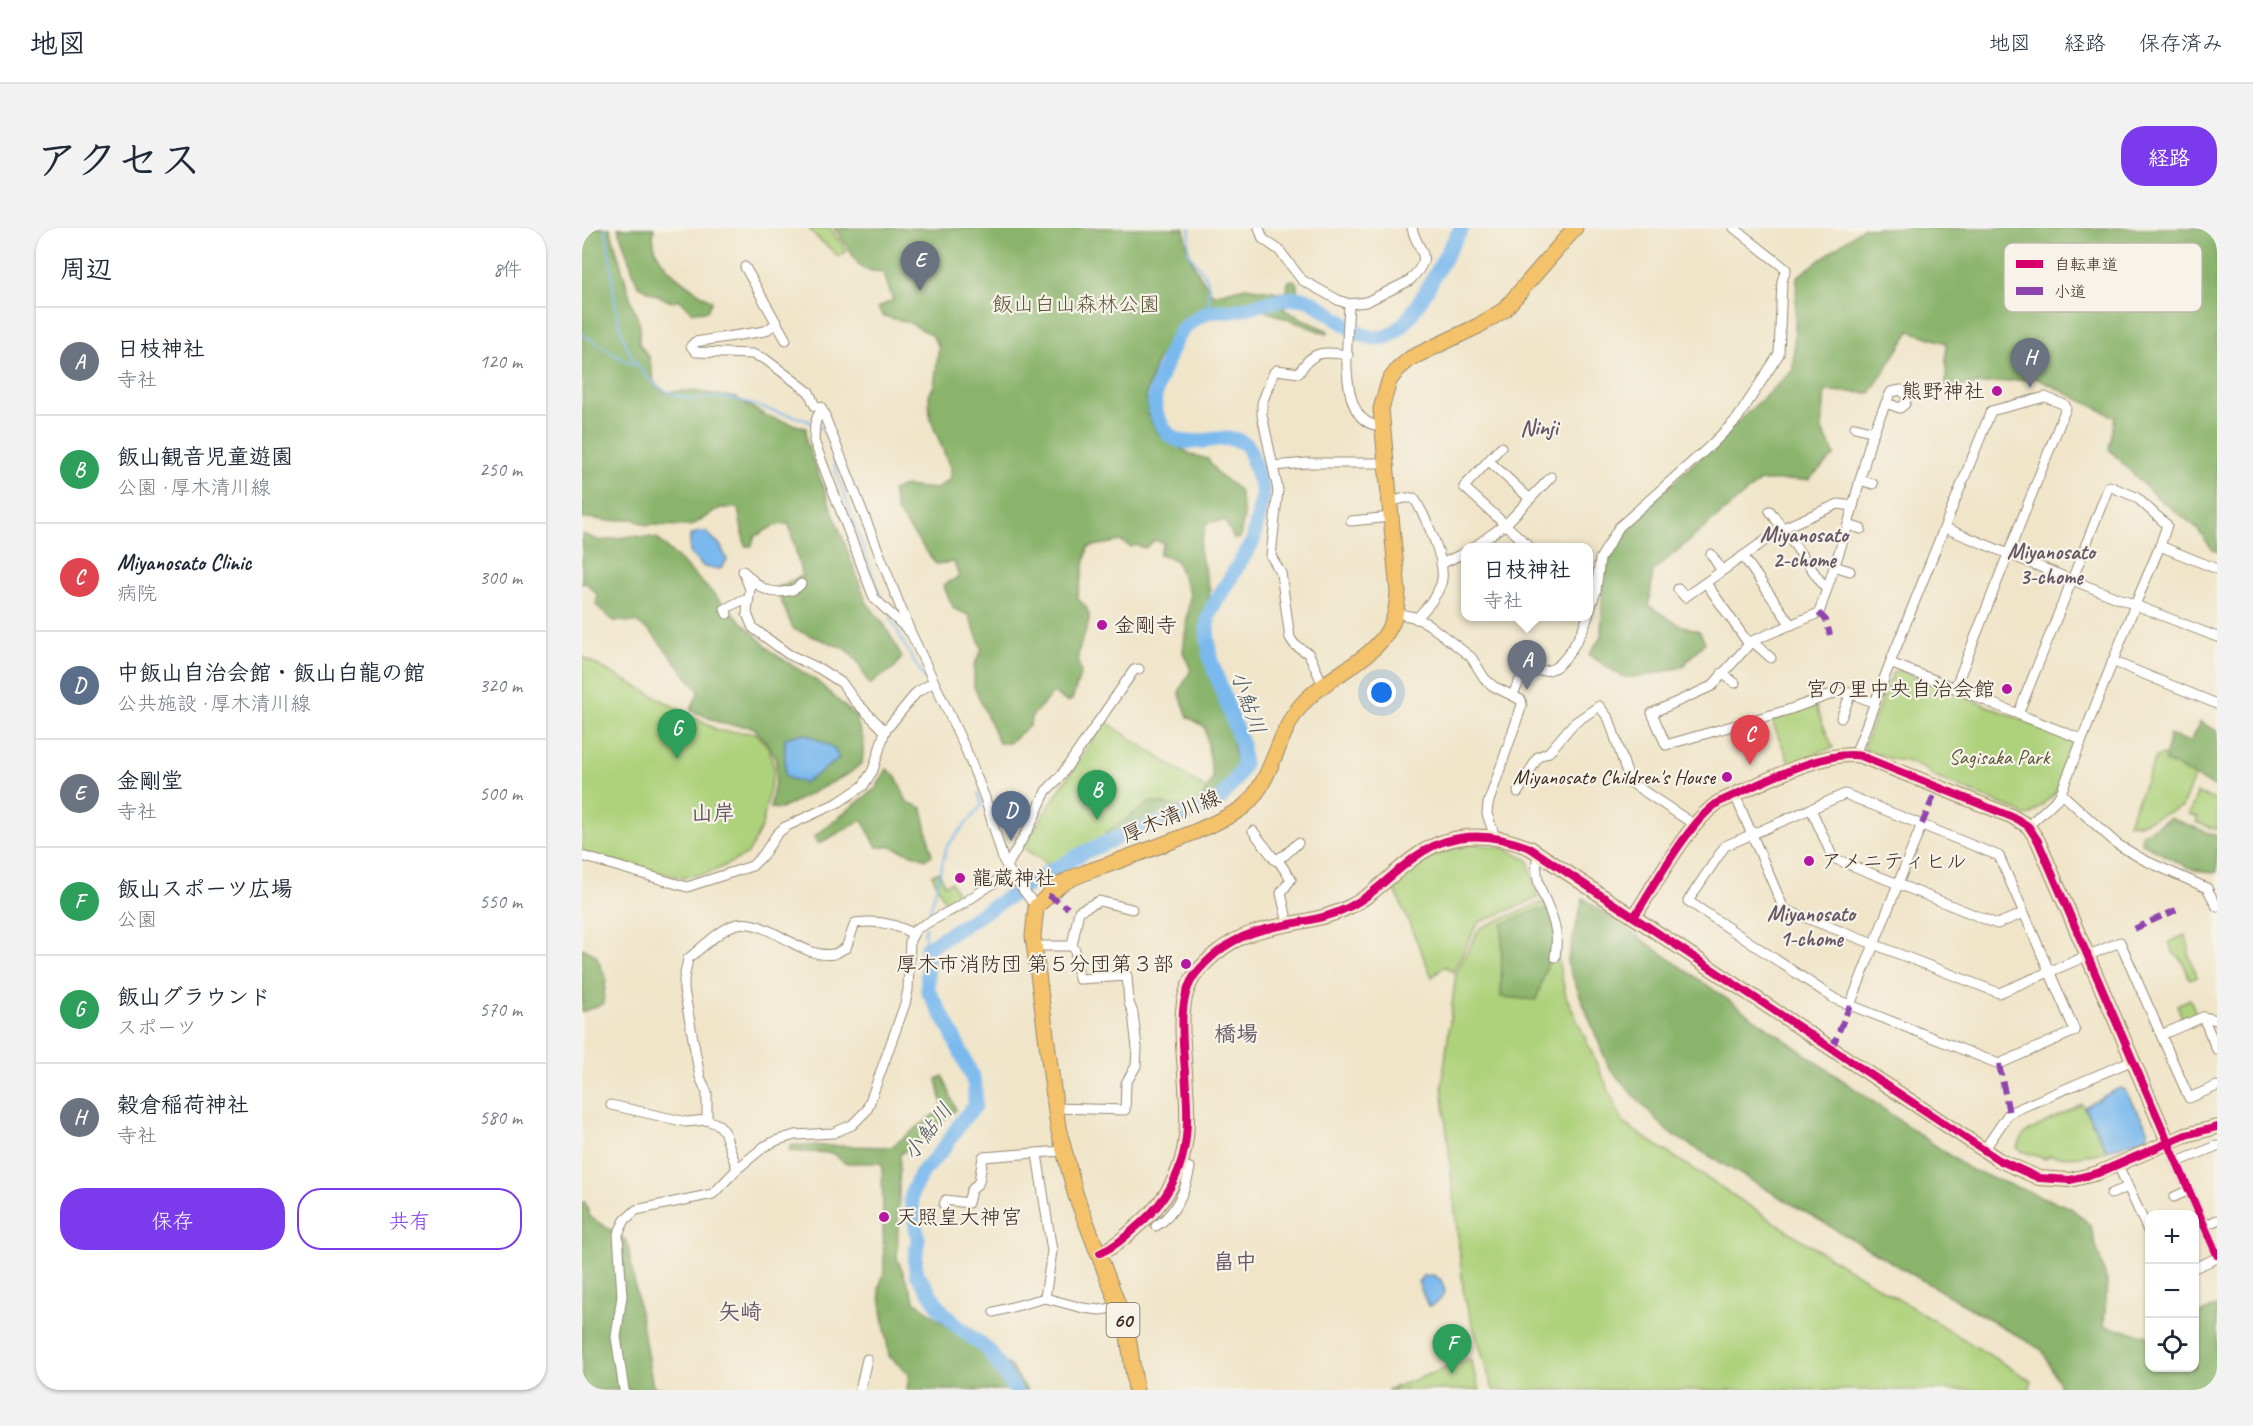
<!DOCTYPE html>
<html lang="ja">
<meta charset="utf-8">
<style>
:root{--surface:#fff;--page:#f2f2f3;--text:#1f2937;--muted:#747a83;--line:#e0e1e3;--accent:#7c3aed}
body{margin:0;font-family:Caveat,"Klee One",sans-serif;background:var(--page);color:var(--text)}
.controls{position:absolute;right:18px;bottom:18px;display:grid;overflow:hidden;border-radius:12px;box-shadow:0 2px 4px #0004}
.controls button{width:54px;height:54px;display:grid;place-items:center;padding:0;border:0;border-bottom:2px solid var(--line);background:var(--surface);color:var(--text);font:30px sans-serif}
.you{position:absolute;left:800px;top:465px;width:21px;height:21px;margin:-15px;border:4px solid #fff;border-radius:50%;background:#1a73e8;box-shadow:0 0 0 9px #1a73e833}
.badge{display:grid;place-items:center;width:39px;height:39px;border-radius:50%;background:var(--accent);color:#fff;font-size:20px;font-weight:700}
.pin{position:absolute;translate:-50% -50px;filter:drop-shadow(0 2px 3px #0008)}
.pin::after{content:'';position:absolute;top:32px;width:21px;height:18px;background:inherit;clip-path:polygon(0 0,100% 0,50% 100%)}
.popup{position:absolute;left:879px;top:315px;width:132px;height:78px;box-sizing:border-box;display:grid;place-content:center;border-radius:12px;background:var(--surface);filter:drop-shadow(0 2px 4px #0005);font-size:20px;white-space:nowrap;color:var(--muted)}
.popup b{font-size:22px;color:var(--text)}
.popup::after{content:'';position:absolute;left:50%;top:100%;margin-left:-12px;border:12px solid transparent;border-top-color:var(--surface)}
.list{margin:0;padding:0;list-style:none}
h2{display:flex;justify-content:space-between;align-items:center;height:78px;margin:0;padding:0 24px;font-size:26px}
h2 small{font-size:20px;font-weight:400;color:var(--muted)}
.list li{display:grid;grid-template-columns:39px 1fr auto;gap:18px;align-items:center;box-sizing:border-box;height:108px;padding:0 24px;border-top:2px solid var(--line)}
.list b{display:block;font-size:22px;white-space:nowrap}
.list p{margin:0;font-size:20px;white-space:nowrap;color:var(--muted)}
.list em{font-size:20px;font-style:normal;color:var(--muted)}
.actions{display:flex;gap:12px;padding:18px 24px}
.actions a{flex:1;padding:14px 0;border:2px solid var(--accent);border-radius:24px;text-align:center;font-size:21px;color:var(--accent)}
.actions .main{background:var(--accent);color:#fff}
.icon{flex:none;width:33px;height:33px;fill:none;stroke:currentColor;stroke-width:2;stroke-linecap:round;stroke-linejoin:round}
.map{position:relative;flex:none;width:1635px;height:1162px;overflow:hidden;border-radius:24px}
header{display:flex;align-items:center;gap:36px;box-sizing:border-box;height:84px;padding:0 30px;background:var(--surface);border-bottom:2px solid var(--line)}
header strong{font-size:28px}
nav{display:flex;gap:33px;margin-inline-start:auto;font-size:21px}
.intro{display:flex;align-items:center;justify-content:space-between;box-sizing:border-box;height:144px;padding:0 36px}
h1{margin:0;font-size:42px}
.button{padding:15px 27px;border-radius:24px;background:var(--accent);color:#fff;font-size:21px;font-weight:700}
main{display:flex;gap:36px;padding:0 36px}
aside{flex:1;background:var(--surface);border-radius:24px;box-shadow:0 2px 4px #0004}
.map>svg:first-child{display:block}
</style>
<header>
<strong>地図</strong>
<nav><a>地図</a><a>経路</a><a>保存済み</a></nav>
</header>
<div class="intro"><h1>アクセス</h1><a class="button">経路</a></div>
<main>
<aside>
<h2>周辺<small>8件</small></h2>
<ul class="list">
<li><span class="badge" style="background:#6b7280">A</span><div><b>日枝神社</b><p>寺社</p></div><em>120 m</em></li>
<li><span class="badge" style="background:#2e9e5b">B</span><div><b>飯山観音児童遊園</b><p>公園 · 厚木清川線</p></div><em>250 m</em></li>
<li><span class="badge" style="background:#e0444e">C</span><div><b>Miyanosato Clinic</b><p>病院</p></div><em>300 m</em></li>
<li><span class="badge" style="background:#5c6f8a">D</span><div><b>中飯山自治会館・飯山白龍の館</b><p>公共施設 · 厚木清川線</p></div><em>320 m</em></li>
<li><span class="badge" style="background:#6b7280">E</span><div><b>金剛堂</b><p>寺社</p></div><em>500 m</em></li>
<li><span class="badge" style="background:#2e9e5b">F</span><div><b>飯山スポーツ広場</b><p>公園</p></div><em>550 m</em></li>
<li><span class="badge" style="background:#2e9e5b">G</span><div><b>飯山グラウンド</b><p>スポーツ</p></div><em>570 m</em></li>
<li><span class="badge" style="background:#6b7280">H</span><div><b>穀倉稲荷神社</b><p>寺社</p></div><em>580 m</em></li>
</ul>
<div class="actions"><a class="main">保存</a><a>共有</a></div>
</aside>
<div class="map">
<svg width="1635" height="1162" viewBox="0 0 1635 1162">
<rect width="100%" height="100%" fill="#f7f3e8"/>
<filter id="ink" filterUnits="userSpaceOnUse"><feTurbulence type="fractalNoise" baseFrequency=".0167" numOctaves="2"/><feDisplacementMap in="SourceGraphic" scale="12" xChannelSelector="R" yChannelSelector="G"/><feConvolveMatrix kernelMatrix="1 2 1 2 8 2 1 2 1" color-interpolation-filters="sRGB"/></filter>
<filter id="wash" filterUnits="userSpaceOnUse"><feTurbulence type="fractalNoise" baseFrequency=".008" numOctaves="4" result="noise"/><feDisplacementMap in="SourceGraphic" scale="24" xChannelSelector="R" yChannelSelector="G"/><feGaussianBlur stdDeviation="1.35" result="paint"/><feColorMatrix in="noise" values="0 0 0 0 0 0 0 0 0 0 0 0 0 0 0 0 0 1.4 0 .05"/><feComposite in="paint" operator="in"/></filter>
<g filter="url(#wash)">
<rect width="100%" height="100%" fill="#f0e5c9"/>
<g fill="#aed27c" stroke="#747e4d" stroke-width="1.5">
<path d="M227,0H248L264,23L256,29C247,17 235,13 227,0Z"/>
<path d="M0,429L137,503L174,505L187,520L192,541L180,598L166,626L130,644L100,650L6,627L0,622Z"/>
<path d="M1316,442L1489,512L1491,517L1474,564L1449,587L1443,588L1436,583L1355,550L1343,541L1324,533L1309,531L1284,522L1282,517L1311,444Z"/>
<path d="M1233,477L1251,520L1238,524L1208,537L1190,493Z"/>
<path d="M523,493L630,565L469,639L440,619Z"/>
<path d="M1580,527L1610,543L1613,547L1600,579L1557,596L1546,595L1574,529Z"/>
<path d="M1615,565L1635,573V602L1614,594L1616,589L1607,586Z"/>
<path d="M894,616L922,620L946,632L956,670L896,695L871,744L863,738L850,749L811,657C841,632 855,623 894,616Z"/>
<path d="M357,644L363,657L369,654L379,672L366,680L350,647Z"/>
<path d="M963,673L984,768L1042,896L1223,1014L1450,1153L1447,1162H911L882,1068L860,857L874,745L898,700Z"/>
<path d="M1603,707L1607,719V728L1615,749L1608,752L1601,734L1591,724L1587,714Z"/>
<path d="M1608,771L1615,787L1601,793L1595,777Z"/>
<path d="M1500,876L1525,923C1504,929 1487,930 1466,928L1464,931L1437,922L1435,919L1443,905Z"/>
<path d="M888,1131L898,1162H805Z"/>
</g>
<g fill="#8ab46c" stroke="#626f45" stroke-width="1.5">
<path d="M0,0H28L50,76L58,97L57,115L67,129L72,154L81,164L110,163L155,170L184,188L224,200V213L285,375L303,398L320,429L313,439L287,457L276,434L264,421L211,401L194,360L220,348L207,296C191,295 186,302 172,309L170,318H163L156,280H138L109,298L64,297L51,291L26,293L6,290L0,291Z"/>
<path d="M36,0H72C65,34 105,58 130,73L125,83L110,84L97,71L89,74L56,58Z"/>
<path d="M252,0H602C604,25 616,49 632,67L663,59L703,65L707,53L712,52L715,56V64L703,72L702,82L746,103L745,106L670,78L632,87L606,98L575,132L564,166L566,186L577,207L610,227L626,231L636,246L657,262L662,287L658,310L652,311L643,293L625,294L617,321L628,363L620,408L647,483L657,557L642,577L585,602L567,593L532,609L524,605L568,574L614,581L631,550L623,499L606,489L597,464L609,442L601,424L608,367L594,332L577,326L582,315L573,312L563,320L553,317L549,319L539,313L506,319L495,370C498,373 503,377 505,381C514,399 487,420 499,444L490,472L485,474L471,465L449,489L448,497L427,515H417L392,458V438L400,421L387,387L372,381L361,357L377,349L372,334L354,336L315,284L310,263L322,258L354,261L368,251L369,242L348,190L347,166L352,158L357,119L350,107L326,94L301,88L296,80L311,72L301,44L284,42L278,38Z"/>
<path d="M1281,0H1635V324L1631,322L1613,298L1573,268L1527,221L1533,189L1454,150L1364,160V115L1328,103L1288,165L1243,163L1240,202L1253,227L1226,252L1178,253L1071,343L1067,378L1097,397L1117,403L1123,414L1100,439L1057,449H1041L1007,427L1019,409L1021,344L1041,302L1211,142L1215,49Z"/>
<path d="M0,306L18,313L50,308L75,310L191,425L236,454L273,488L282,514L280,535L266,546L199,581L188,580C196,538 202,531 171,499L141,496L109,482L117,463L70,405L54,394L32,393L14,377L16,367L3,354L0,356Z"/>
<path d="M1618,494L1635,503V560L1583,533L1587,507L1609,514Z"/>
<path d="M305,541L314,548L325,574L340,580L350,627L344,631L310,619H295L280,592L236,616L232,609L294,560Z"/>
<path d="M1588,590L1635,608V644C1613,649 1578,624 1559,614L1560,606Z"/>
<path d="M1001,670L1387,941L1489,980L1508,997L1525,1054L1522,1098L1567,1108L1568,1140H1612L1613,1091L1617,1086L1635,1078V1162H1477V1156L1460,1122L1086,904L1027,840L985,735Z"/>
<path d="M954,682L976,683L977,701L954,772L919,769L920,696Z"/>
<path d="M0,720L14,727L24,751L21,776L0,784Z"/>
<path d="M361,848L374,882L318,927L315,1030L333,1073L374,1105L427,1137L445,1162H325L327,1146L307,1128L297,1061L302,1044L300,935H263L250,925L208,923V917L309,919L361,880L355,851Z"/>
<path d="M0,974H3L8,989L45,1013L71,1159L100,1162H0Z"/>
</g>
<g fill="#7ab9ee" stroke="#5a7286" stroke-width="1.5">
<path d="M116,304H124L138,317L145,332L138,341L122,339L108,326V308Z"/>
<path d="M222,505L252,520L257,531L222,555L203,549V510Z"/>
<path d="M1537,860L1542,861L1566,901V909L1525,922L1502,879Z"/>
<path d="M851,1047L859,1052L863,1063L858,1072L849,1078H846L836,1054L841,1048Z"/>
</g>
<g fill="none" stroke-linecap="round" stroke-linejoin="round">
<g stroke="#7ab9ee" stroke-width="2">
<path d="M23,0C31,36 29,73 41,108C50,138 74,166 106,170C118,172 131,169 143,170C160,171 175,178 191,183C205,187 217,188 230,195"/>
<path d="M608,0L606,24L622,46L627,57V84"/>
<path d="M0,106L48,136H53"/>
<path d="M235,198L244,203L248,213L254,243L300,373"/>
<path d="M309,391L331,432L345,454"/>
<path d="M346,690L365,618L400,577L396,565"/>
<path d="M344,698L342,705L345,720"/>
</g>
<path stroke="#7ab9ee" stroke-width="15" d="M433,1162L407,1123L373,1096L359,1082L335,1046L333,1034L336,1010L329,973L330,964L339,946L362,920L381,891L393,878V858L390,848L366,797L346,763L345,720L460,648L501,625L539,608L606,584L620,581L637,572L652,554L661,539L660,517L628,430L625,403L626,390L630,380L671,313L681,264L667,220C646,195 603,231 583,202C567,179 572,166 581,142C587,128 592,109 604,98C609,93 621,86 627,84C634,82 643,84 650,83C669,80 710,65 726,72C748,81 780,119 806,108C832,98 862,25 880,0"/>
</g>
</g>
<g filter="url(#ink)">
<g fill="none" stroke-linecap="round" stroke-linejoin="round">
<g stroke="#968874" stroke-width="11">
<g id="street">
<path d="M677,0L681,11L697,22L720,52L756,72L767,76L784,74L827,53C854,26 836,26 830,0"/>
<path d="M163,39L204,112"/>
<path d="M767,76C766,105 756,180 787,195C791,197 797,198 801,199"/>
<path d="M195,95L183,103L113,114L109,118L114,124L170,126L183,131L227,164L233,178L239,179L328,403"/>
<path d="M243,186L236,187L233,196L232,213L292,370L329,405L384,522L403,570L421,631L428,644"/>
<path d="M1273,199L1292,204"/>
<path d="M919,219L882,259L949,320"/>
<path d="M907,233L948,271"/>
<path d="M691,238L725,235H804"/>
<path d="M1278,252L1291,256"/>
<path d="M808,274L823,270H832C843,288 866,335 859,356C854,370 844,380 834,391"/>
<path d="M1188,283L1244,361"/>
<path d="M769,293L809,289"/>
<path d="M1266,297L1279,301"/>
<path d="M1363,300L1490,352L1436,486L1373,460"/>
<path d="M891,320L925,295L969,249"/>
<path d="M1129,326L1140,343"/>
<path d="M1161,328L1209,397"/>
<path d="M859,336L884,324"/>
<path d="M1252,338L1268,343"/>
<path d="M1635,341L1578,318L1553,377L1635,409"/>
<path d="M1124,355L1166,415"/>
<path d="M1096,361L1103,369L1201,300L1256,276L1271,278"/>
<path d="M166,376L168,361L161,343C167,348 172,355 179,359C189,366 211,366 219,356"/>
<path d="M813,385L832,389L846,396L889,429L903,451L911,458L939,472L940,477L906,576L905,586L913,609"/>
<path d="M145,386L143,381L160,372L166,375L165,386L171,400L206,426L238,441L260,455L273,473L303,503"/>
<path d="M1006,387L1014,363L1018,331L1037,299L1128,218L1155,191L1197,126L1200,53L1204,41L1152,0"/>
<path d="M1170,413L1189,430"/>
<path d="M1530,433L1635,476"/>
<path d="M1140,445L1153,455"/>
<path d="M741,457L727,426L713,417L708,410L699,345L689,328L696,262L680,187V175L692,144L695,142L717,145C730,122 742,123 766,127"/>
<path d="M931,466L943,442C950,442 960,444 967,442C984,438 1001,403 1006,388"/>
<path d="M1293,475L1268,465H1253L1206,482L1084,517L1070,485L1130,458L1170,413L1237,385L1266,297L1290,207L1307,168L1309,164L1319,162L1325,168L1323,176L1318,180L1304,175"/>
<path d="M1436,486L1499,511"/>
<path d="M1259,490L1269,465"/>
<path d="M1273,527L1308,435L1409,183L1463,169L1483,177L1484,180L1373,460L1308,435"/>
<path d="M936,564L956,529L967,524L991,496L1017,478L1027,491L1048,554L1113,597"/>
<path d="M1479,565L1535,616L1562,632L1625,660L1635,679"/>
<path d="M1153,567L1201,679L1204,682L1417,765L1538,714L1579,807L1621,789L1635,792"/>
<path d="M1229,581L1251,630L1316,656L1340,596"/>
<path d="M1446,598L1476,570L1479,565L1553,377L1490,352L1527,258L1554,269L1585,297L1578,318"/>
<path d="M671,603L693,632L703,627L716,615"/>
<path d="M956,625C949,661 970,674 974,705C975,713 974,721 973,729"/>
<path d="M0,628L105,659L170,638L181,627L195,606L203,599L257,574L281,558L291,542L303,503L335,464L352,454"/>
<path d="M695,631L709,651L699,665L706,696"/>
<path d="M425,638L449,596L464,563L478,549L552,442L557,441"/>
<path d="M452,718H490L497,683L517,673L550,681"/>
<path d="M1268,777L1316,656L1415,696L1442,685L1417,628L1263,566L1143,618L1106,673L1253,771L1417,836L1493,803L1442,685"/>
<path d="M1621,789L1635,822"/>
<path d="M1579,807L1607,870L1635,858"/>
<path d="M29,877L104,894L125,892L137,897L142,903L155,941"/>
<path d="M473,880L543,882L544,855L554,838L555,820L551,785L547,775L545,748L497,751L493,722L490,718"/>
<path d="M125,892V865L118,849L102,762V751L106,731C118,721 141,699 155,696C186,690 220,732 252,726C256,725 260,721 264,720L273,695C294,692 313,695 331,706"/>
<path d="M1586,914L1635,1027"/>
<path d="M1402,922L1427,885L1551,832"/>
<path d="M455,926L470,1023L463,1070"/>
<path d="M1595,934L1635,918"/>
<path d="M1536,937L1568,1007"/>
<path d="M1529,966L1546,959"/>
<path d="M1592,969L1607,962"/>
<path d="M362,977L364,972L386,975L389,963L397,954L401,929L481,923"/>
<path d="M574,998C594,986 604,961 608,940L599,937"/>
<path d="M1622,998L1635,992"/>
<path d="M1612,1040L1635,1030"/>
<path d="M412,1084L463,1070L501,1080L518,1082L537,1079"/>
<path d="M42,1162L34,1109L40,1068L36,1006L43,992L54,982L131,966L155,941L183,918L196,912L213,907L251,905L270,897L285,882L323,776L326,762L328,712L334,701L379,677L428,644L454,679"/>
<path d="M278,1162L285,1131"/>
</g>
</g>
<g stroke="#968874" stroke-width="16">
<g id="secondary">
<path d="M1052,689C1072,658 1108,592 1137,574C1172,559 1243,520 1279,528L1429,588L1446,598L1456,613L1586,914"/>
<path d="M518,1025C535,1018 547,1005 561,993C618,941 605,884 601,816C600,796 599,771 609,753C614,743 624,734 633,726C676,690 721,702 767,679C803,661 825,625 864,613C893,604 921,609 948,620L1417,932L1457,950L1488,952L1516,945L1604,907L1635,899"/>
</g>
</g>
<g stroke="#968874" stroke-width="17">
<path id="primary" d="M554,1162L546,1108L537,1079L494,968L476,899L451,708L454,679C462,672 469,664 478,657C492,647 511,642 528,636C570,620 615,606 654,584C688,565 693,510 717,480C741,449 791,434 808,399C814,389 815,376 816,364L799,181L807,153L816,141L829,130L896,98L922,82L993,0"/>
</g>
<use href="#street" stroke="#fff" stroke-width="9"/>
<use href="#secondary" stroke="#fae7c3" stroke-width="14"/>
<use href="#primary" stroke="#f3c26a" stroke-width="15"/>
<g stroke="#8e44ad" stroke-width="6" stroke-dasharray="12 6" stroke-linecap="butt">
<path d="M1237,385L1244,392L1248,407"/>
<path d="M1340,596L1356,558"/>
<path d="M466,667L486,680"/>
<path d="M1552,701L1594,682"/>
<path d="M1250,820L1268,777"/>
<path d="M1417,836L1427,885"/>
</g>
<g stroke="#f7f3e8" stroke-width="11">
<g id="cycleway">
<path d="M1052,689C1072,658 1108,592 1137,574C1172,559 1243,520 1279,528L1435,591L1446,598L1456,613L1635,1027"/>
<path d="M518,1025C535,1018 547,1005 561,993C618,941 605,884 601,816C600,796 599,771 609,753C614,743 624,734 633,726C676,690 721,702 767,679C803,661 825,625 864,613C893,604 921,609 948,620L1417,932L1457,950L1488,952L1516,945L1604,907L1635,899"/>
</g>
</g>
<use href="#cycleway" stroke="#d6006c" stroke-width="8"/>
</g>
</g>
<g fill="#b5179e" stroke="#f7f3e8" stroke-width="2">
<circle cx="1415" cy="163" r="6"/>
<circle cx="520" cy="397" r="6"/>
<circle cx="1425" cy="461" r="6"/>
<circle cx="1145" cy="549" r="6"/>
<circle cx="1227" cy="633" r="6"/>
<circle cx="378" cy="650" r="6"/>
<circle cx="604" cy="736" r="6"/>
<circle cx="302" cy="989" r="6"/>
</g>
<g text-anchor="middle" stroke-width="4.5" stroke-linejoin="round" paint-order="stroke">
<rect fill="#f7f3e8" stroke="#73665b" stroke-width="1.5" x="524.5" y="1075" width="33" height="34" rx="4.5"/>
<g font-size="20" font-weight="bold" fill="#3b2a1e">
<text x="541" y="1099">60</text>
</g>
<g font-size="21" fill="#585436" stroke="#f7f3e8">
<text x="494" y="83">飯山白山森林公園</text>
<text x="1417" y="536">Sagisaka Park</text>
</g>
<g font-size="21" fill="#3b2a1e" stroke="#f7f3e8" text-anchor="end">
<text x="1403" y="170">熊野神社</text>
<text x="532" y="404" text-anchor="start">金剛寺</text>
<text x="1413" y="468">宮の里中央自治会館</text>
<text x="1133" y="556">Miyanosato Children's House</text>
<text x="1239" y="640" text-anchor="start">アメニティヒル</text>
<text x="390" y="657" text-anchor="start">龍蔵神社</text>
<text x="592" y="743">厚木市消防団 第５分団第３部</text>
<text x="314" y="996" text-anchor="start">天照皇大神宮</text>
</g>
<g font-size="21" fill="#3b2a1e" stroke="#f7f3e8">
<text transform="translate(589 588) rotate(-23)" y="7">厚木清川線</text>
</g>
<g font-size="22" font-weight="bold" fill="#675867" stroke="#f7f3e8">
<text x="957" y="207">Ninji</text>
<text x="1222" y="314">Miyanosato<tspan x="1222" dy="25">2-chome</tspan></text>
<text x="1469" y="331">Miyanosato<tspan x="1469" dy="25">3-chome</tspan></text>
<text x="131" y="592">山岸</text>
<text x="1229" y="693">Miyanosato<tspan x="1229" dy="25">1-chome</tspan></text>
<text x="654" y="813">橋場</text>
<text x="653" y="1041">畠中</text>
<text x="158" y="1091">矢崎</text>
</g>
<g font-size="22" font-style="italic" fill="#4e555c" stroke="#f7f3e8">
<text transform="translate(667 474) rotate(71)" y="8">小鮎川</text>
<text transform="translate(345 903) rotate(-52)" y="8">小鮎川</text>
</g>
</g>
<rect x="1422" y="15" width="198" height="69" rx="9" fill="#f7f3e8" stroke="#bfb7ab" stroke-width="1.5"/>
<rect x="1434" y="32" width="27" height="8" fill="#d6006c"/>
<rect x="1434" y="59" width="27" height="8" fill="#8e44ad"/>
<g font-size="16" fill="#3b2a1e">
<text x="1472" y="42">自転車道</text>
<text x="1472" y="69">小道</text>
</g>
</svg>
<div class="controls">
<button>+</button>
<button>−</button>
<button><svg class="icon" aria-label="locate" viewBox="0 0 24 24"><circle cx="12" cy="12" r="6"/><path d="M12 2v4M12 18v4M2 12h4M18 12h4"/></svg></button>
</div>
<div class="you"></div>
<div class="pin badge" style="left:945px;top:462px;background:#6b7280">A</div>
<div class="popup"><b>日枝神社</b>寺社</div>
<div class="pin badge" style="left:515px;top:592px;background:#2e9e5b">B</div>
<div class="pin badge" style="left:1168px;top:537px;background:#e0444e">C</div>
<div class="pin badge" style="left:429px;top:613px;background:#5c6f8a">D</div>
<div class="pin badge" style="left:338px;top:63px;background:#6b7280">E</div>
<div class="pin badge" style="left:870px;top:1146px;background:#2e9e5b">F</div>
<div class="pin badge" style="left:95px;top:531px;background:#2e9e5b">G</div>
<div class="pin badge" style="left:1448px;top:160px;background:#6b7280">H</div>
</div>
</main>
